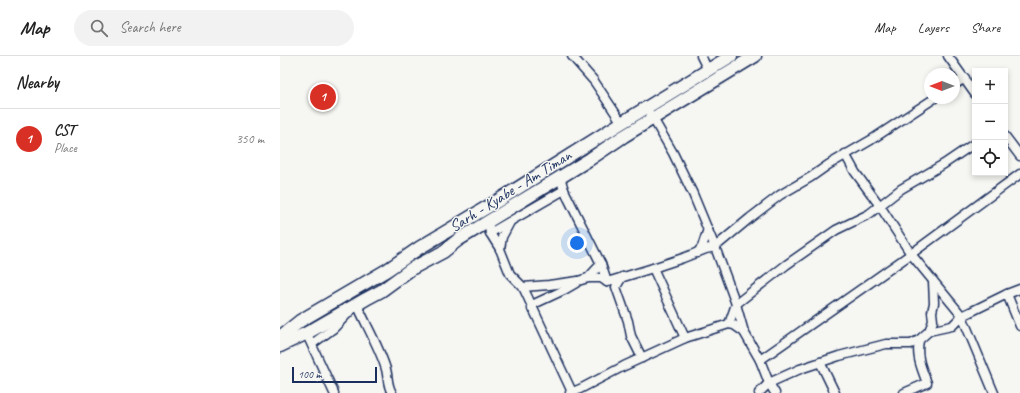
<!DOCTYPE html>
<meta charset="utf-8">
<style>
:root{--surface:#fff;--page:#f2f2f2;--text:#222;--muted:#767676;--line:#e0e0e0;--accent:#d93025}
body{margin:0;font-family:Caveat,sans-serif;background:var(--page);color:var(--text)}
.controls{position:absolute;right:12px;top:12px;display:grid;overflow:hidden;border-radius:0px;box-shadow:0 2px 6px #0003}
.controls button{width:36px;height:36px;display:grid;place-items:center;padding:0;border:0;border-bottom:1px solid var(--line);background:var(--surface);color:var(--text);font:20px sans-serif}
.compass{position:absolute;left:644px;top:12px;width:36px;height:36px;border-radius:50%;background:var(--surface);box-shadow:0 2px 6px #0003;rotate:270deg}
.scale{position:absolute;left:12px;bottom:10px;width:85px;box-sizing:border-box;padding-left:4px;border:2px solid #1b2f5e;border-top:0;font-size:11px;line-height:14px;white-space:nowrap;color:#1b2f5e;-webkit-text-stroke:3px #f6f6f2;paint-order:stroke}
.you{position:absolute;left:297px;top:187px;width:14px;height:14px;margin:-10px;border:3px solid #fff;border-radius:50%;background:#1a73e8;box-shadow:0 0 0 6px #1a73e833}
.badge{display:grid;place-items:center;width:26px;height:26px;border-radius:50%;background:var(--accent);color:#fff;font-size:13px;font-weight:700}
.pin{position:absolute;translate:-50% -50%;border:2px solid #fff;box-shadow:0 1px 4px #0006}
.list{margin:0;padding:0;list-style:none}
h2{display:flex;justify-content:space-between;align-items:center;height:52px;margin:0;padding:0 16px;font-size:17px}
h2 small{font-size:13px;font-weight:400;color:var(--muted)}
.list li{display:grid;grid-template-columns:26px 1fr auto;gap:12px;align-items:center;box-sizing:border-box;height:60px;padding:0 16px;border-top:1px solid var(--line)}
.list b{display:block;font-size:15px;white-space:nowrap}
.list p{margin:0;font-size:13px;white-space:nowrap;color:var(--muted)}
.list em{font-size:13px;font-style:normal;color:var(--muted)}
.icon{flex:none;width:22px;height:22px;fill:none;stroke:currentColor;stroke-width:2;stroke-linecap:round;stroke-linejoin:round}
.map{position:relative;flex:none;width:740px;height:337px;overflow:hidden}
header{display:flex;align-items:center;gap:24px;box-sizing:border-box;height:56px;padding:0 20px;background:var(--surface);border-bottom:1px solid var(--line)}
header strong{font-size:19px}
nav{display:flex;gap:22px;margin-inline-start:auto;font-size:14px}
.search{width:280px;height:36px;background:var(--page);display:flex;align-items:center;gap:10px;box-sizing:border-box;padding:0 14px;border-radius:22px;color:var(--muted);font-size:15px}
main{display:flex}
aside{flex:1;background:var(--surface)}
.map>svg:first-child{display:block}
</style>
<header>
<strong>Map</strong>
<div class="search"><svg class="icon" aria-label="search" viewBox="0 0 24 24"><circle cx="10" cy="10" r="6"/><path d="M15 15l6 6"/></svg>Search here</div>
<nav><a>Map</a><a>Layers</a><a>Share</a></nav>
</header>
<main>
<aside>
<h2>Nearby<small></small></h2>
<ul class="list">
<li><span class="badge">1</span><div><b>CST</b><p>Place</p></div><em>350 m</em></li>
</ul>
</aside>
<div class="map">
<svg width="740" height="337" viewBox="0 0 740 337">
<rect width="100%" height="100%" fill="#f6f6f2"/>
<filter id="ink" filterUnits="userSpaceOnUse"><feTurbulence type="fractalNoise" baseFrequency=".025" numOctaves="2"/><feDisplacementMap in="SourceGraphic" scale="8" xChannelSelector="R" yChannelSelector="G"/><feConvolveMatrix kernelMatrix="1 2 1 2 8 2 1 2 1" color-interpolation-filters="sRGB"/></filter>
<g filter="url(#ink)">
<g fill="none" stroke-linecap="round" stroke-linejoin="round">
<g stroke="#1b2f5e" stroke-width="11">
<g id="minor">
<path d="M292,0L314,25L342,67"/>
<path d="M421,0L428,14"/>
<path d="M668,0L695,38"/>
<path d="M674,29L685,22"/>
<path d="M371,59L393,97L413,138L435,191L456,248L464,276L480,304L489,327L495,337"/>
<path d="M725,80L740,100"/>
<path d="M565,98L575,116L600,150L631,198L682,260L714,337"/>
<path d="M280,121L284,134L321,208L327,226"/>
<path d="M208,166L210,177L220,193L230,218L243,231L292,336"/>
<path d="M210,177L284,134"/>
<path d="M220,193L222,181L230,166"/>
<path d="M417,197L422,191L428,173"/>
<path d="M342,221L336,231L348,265L351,280L362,302"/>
<path d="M308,222L321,208"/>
<path d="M327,226L373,212"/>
<path d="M243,231L269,229L298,225L308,222H321L327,226"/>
<path d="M727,238L740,270"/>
<path d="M252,253L254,248L284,234L296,227"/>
<path d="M449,268L456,248L506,209L556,174L589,158L621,133L664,108L695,87"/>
<path d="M649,275L653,265L652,256L654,247L653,225"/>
<path d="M405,282L373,212L403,202L426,193L435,191L470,162L500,139L531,121L548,109L591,84L655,42"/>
<path d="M29,283L54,337"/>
<path d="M32,288L54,272L77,248C86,269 98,289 105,310C109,320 106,327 112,337"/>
<path d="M480,304L631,198L740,118"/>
<path d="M540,306L555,337"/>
<path d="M290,337L300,333L344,310L405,282L449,268L454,269L464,276"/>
<path d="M479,337L489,327L520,313L559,300L606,288H631L639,284L649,275L672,270L682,260L727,238L740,233"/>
<path d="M624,337L647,327C641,311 636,301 639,284"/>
</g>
</g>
<g stroke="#1b2f5e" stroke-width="15">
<g id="highway">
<path d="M0,281L20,265L107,214L139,192L219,144L338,69L451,0"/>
<path d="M0,290L27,277L86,243L101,235L131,213L163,196L178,184L310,103L344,80L475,0"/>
</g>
</g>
<use href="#minor" stroke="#f6f6f2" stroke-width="8"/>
<use href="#highway" stroke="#f6f6f2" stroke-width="12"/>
</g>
</g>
<g text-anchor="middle" stroke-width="3" stroke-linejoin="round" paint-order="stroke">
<g font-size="16" fill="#1b2f5e" stroke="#f6f6f2">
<text transform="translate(230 134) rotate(-32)" y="6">Sarh - Kyabe - Am Timan</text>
</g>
</g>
</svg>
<div class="controls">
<button>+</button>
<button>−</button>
<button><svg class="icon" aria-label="locate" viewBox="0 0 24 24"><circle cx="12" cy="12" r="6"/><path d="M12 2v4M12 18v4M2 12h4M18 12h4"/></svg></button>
</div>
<svg class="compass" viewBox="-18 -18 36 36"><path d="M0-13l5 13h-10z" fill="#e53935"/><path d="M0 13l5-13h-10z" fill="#767676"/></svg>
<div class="scale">100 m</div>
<div class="you"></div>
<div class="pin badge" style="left:43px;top:41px">1</div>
</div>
</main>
